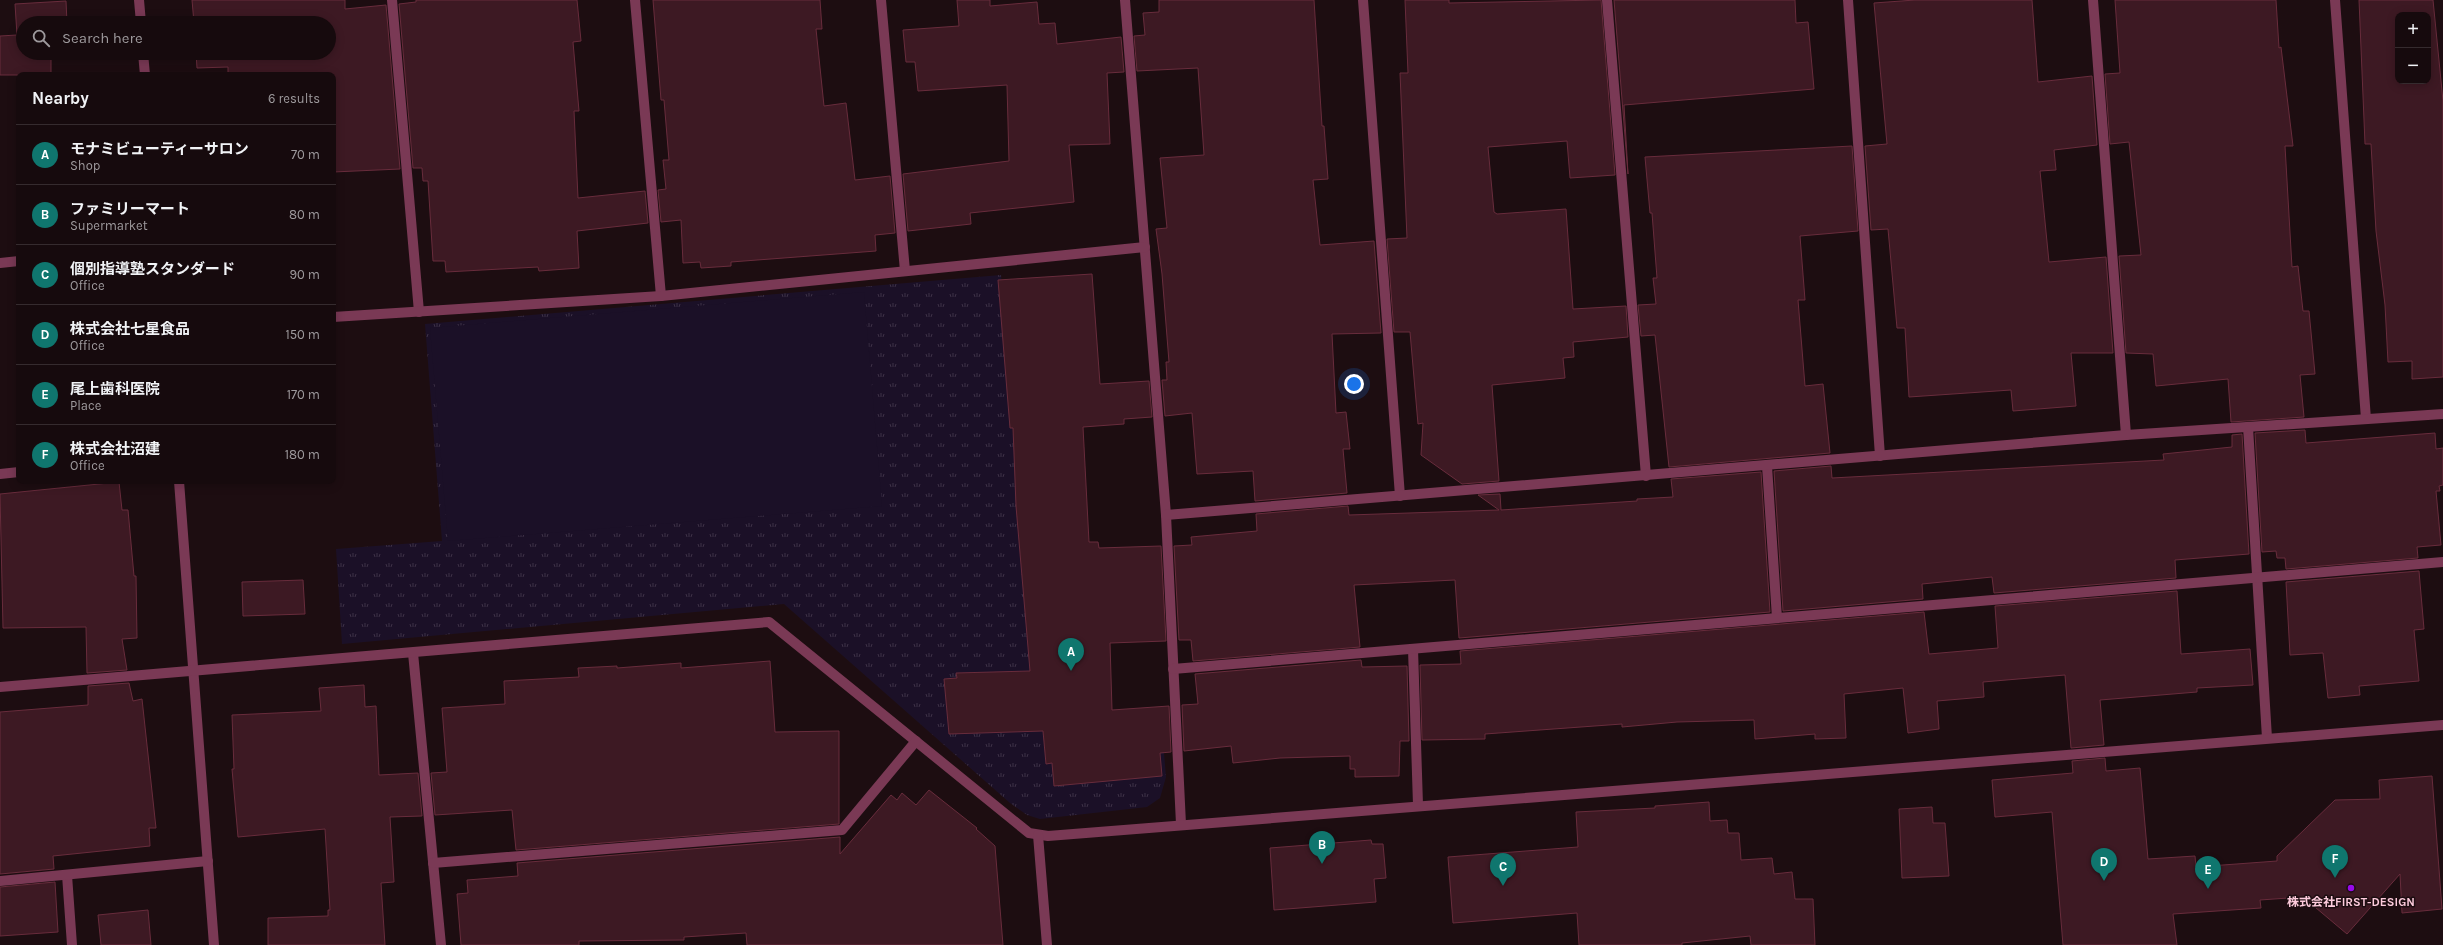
<!DOCTYPE html>
<meta charset="utf-8">
<style>
:root{--surface:#160a0d;--page:#1f1316;--text:#f1f3f6;--muted:#9e9a9d;--line:#352b2e;--accent:#0f766e}
body{margin:0;font-family:Karla,"Noto Sans JP",sans-serif;background:var(--page);color:var(--text)}
.controls{position:absolute;right:12px;top:12px;display:grid;overflow:hidden;border-radius:8px;box-shadow:0 2px 10px #0003}
.controls button{width:36px;height:36px;display:grid;place-items:center;padding:0;border:0;border-bottom:1px solid var(--line);background:var(--surface);color:var(--text);font:20px sans-serif}
.you{position:absolute;left:1354px;top:384px;width:14px;height:14px;margin:-10px;border:3px solid #fff;border-radius:50%;background:#1a73e8;box-shadow:0 0 0 6px #1a73e833}
.badge{display:grid;place-items:center;width:26px;height:26px;border-radius:50%;background:var(--accent);color:#fff;font-size:13px;font-weight:700}
.pin{position:absolute;translate:-50% -33px;filter:drop-shadow(0 1px 2px #0008)}
.pin::after{content:'';position:absolute;top:21px;width:14px;height:12px;background:inherit;clip-path:polygon(0 0,100% 0,50% 100%)}
.list{margin:0;padding:0;list-style:none}
h2{display:flex;justify-content:space-between;align-items:center;height:52px;margin:0;padding:0 16px;font-size:17px}
h2 small{font-size:13px;font-weight:400;color:var(--muted)}
.list li{display:grid;grid-template-columns:26px 1fr auto;gap:12px;align-items:center;box-sizing:border-box;height:60px;padding:0 16px;border-top:1px solid var(--line)}
.list b{display:block;font-size:15px;white-space:nowrap}
.list p{margin:0;font-size:13px;white-space:nowrap;color:var(--muted)}
.list em{font-size:13px;font-style:normal;color:var(--muted)}
.icon{flex:none;width:22px;height:22px;fill:none;stroke:currentColor;stroke-width:2;stroke-linecap:round;stroke-linejoin:round}
.map{position:relative;flex:none;width:2443px;height:945px;overflow:hidden}
.search{position:absolute;background:var(--surface);box-shadow:0 2px 10px #0003;left:16px;top:16px;width:320px;height:44px;display:flex;align-items:center;gap:10px;box-sizing:border-box;padding:0 14px;border-radius:22px;color:var(--muted);font-size:15px}
.panel{position:absolute;background:var(--surface);box-shadow:0 2px 10px #0003;left:16px;top:72px;width:320px;height:412px;border-radius:8px}
.map>svg:first-child{display:block}
</style>
<div class="map">
<svg width="2443" height="945" viewBox="0 0 2443 945">
<defs>
<pattern id="grass-tufts" width="24" height="20" patternUnits="userSpaceOnUse"><rect width="24" height="20" fill="#1b1027"/><path d="M3 7l-1-3M5 7V3M7 7l1-3M15 17l-1-3M17 17v-4M19 17l1-3" fill="none" stroke="#3d3146"/></pattern>
</defs>
<rect width="100%" height="100%" fill="#1d0d11"/>
<path fill="url(#grass-tufts)" d="M1001,275L1035,731L1161,718L1166,777L1160,798L1147,807L1040,819L1027,815L1010,803L784,604L342,644L336,549L442,541L425,324Z"/>
<path fill="#1b1027" d="M864,292L882,506L448,541L430,328Z"/>
<g fill="#3d1923" stroke="#682c3c" fill-rule="evenodd">
<path d="M192,0H345V9L386,5L400,169L333,172V75H228V67L197,68L196,53H329V23H194Z"/>
<path d="M416,0H577L581,41L573,42L579,111H574L578,198L645,191L648,223L577,231L579,268L539,271L538,267L446,272L445,261H433L428,181H423L422,168H413L399,4L416,2Z"/>
<path d="M653,0H820L822,29H816L824,106L846,103L855,180L890,176L895,233L875,235L876,251L731,262V266L701,268L700,262L683,263L681,220L661,222L658,190L666,189L663,160H669L664,100H661Z"/>
<path d="M957,0H990V6L1037,2L1039,24L1055,23L1057,44L1121,37L1124,72L1107,73L1110,144L1069,145L1074,202L970,213L971,224L908,231L903,174L1009,161L1007,85L918,91L915,62H906L903,30L959,26Z"/>
<path d="M1159,0H1314L1322,126H1324L1328,179L1313,180L1320,245L1374,241L1381,333L1332,334L1336,413L1346,412L1350,449H1343L1347,493L1255,501L1253,471L1197,474L1192,413L1165,416L1162,380H1167L1166,362H1169L1162,274L1156,229L1167,228L1160,158L1204,155L1198,68L1137,71L1134,36L1145,35L1143,13L1159,12Z"/>
<path d="M1405,0H1449V3L1601,0L1615,175L1570,178L1567,141L1488,147L1494,212L1497,214L1566,209L1573,309L1626,306L1628,337L1573,342L1574,357L1563,358L1565,378L1492,385L1499,481L1462,484L1421,455L1423,423L1418,424L1410,332H1394L1387,239L1407,238L1400,73H1408Z"/>
<path d="M1614,0H1795L1796,23L1808,22L1814,89L1624,105L1628,174Z"/>
<path d="M1915,0H2032L2038,82L2092,76L2097,145L2054,150L2056,170L2040,171L2049,262L2106,257L2113,353H2071L2076,406L2013,411L2011,390L1909,397L1905,328H1897L1888,229L1871,230L1865,146L1887,144L1874,3Z"/>
<path d="M2115,0H2276L2279,48L2281,47L2293,146H2285L2292,267L2298,266L2303,311H2309L2315,374L2300,375L2304,417L2231,422L2228,379L2156,386L2153,354L2126,353L2119,256L2141,255L2129,142L2110,144L2105,74L2120,73Z"/>
<path d="M2359,0H2433L2443,101V377L2412,379V361L2388,362L2385,305L2376,231L2371,144H2365ZM2398,15H2428V81H2398Z"/>
<path d="M66,1L67,23H23V53H69V58L51,59V75H0V36L17,35L15,4Z"/>
<path d="M1852,146L1858,231L1800,236L1805,300H1798L1805,386L1823,384L1830,453L1669,467L1655,335L1641,336L1638,305L1656,304L1653,278H1657L1652,213H1650L1645,157Z"/>
<path d="M1092,274L1100,384L1149,381L1152,417L1124,419V424L1083,427L1089,542H1098L1099,548L1161,546L1166,641L1110,643L1112,710L1169,706L1171,752L1160,753L1162,776L1054,786L1052,763L1046,764L1043,731L949,734L944,679L957,678L956,673L1030,671L1016,506L1013,428H1010L998,280Z"/>
<path d="M2305,430L2306,443L2435,433L2436,449L2443,448V485L2439,486L2440,491H2436L2441,545L2417,547L2418,558L2286,569L2285,558H2277L2276,551L2262,552L2255,433Z"/>
<path d="M2242,434L2249,554L2175,560L2176,578L1994,593L1992,577L1922,584L1923,599L1783,611L1774,471L1831,466L1832,478L2164,460L2163,454L2232,447V435Z"/>
<path d="M1761,472L1770,612L1459,638L1455,580L1354,585L1360,647L1193,661L1191,640H1179L1174,546L1192,545L1191,537L1257,531L1256,514L1348,506L1349,515L1499,510L1478,495L1500,494L1501,510L1637,501V499L1673,497L1671,479Z"/>
<path d="M119,482L122,510H128L134,576H136L137,638L122,639L127,670L87,673L86,627L3,628L0,494Z"/>
<path d="M2419,571L2424,629L2414,630L2419,681L2359,686L2360,695L2328,698L2323,653L2290,655L2286,582Z"/>
<path d="M303,580L305,614L243,616L242,582Z"/>
<path d="M2177,591L2181,654L2250,649L2253,685L2197,688V692L2100,700L2104,745L2071,748L2065,675L1983,682L1984,697L1937,701L1939,729L1908,733L1903,688L1844,694L1846,738L1815,739V734L1755,739L1754,720L1677,722L1622,727V724L1485,734V739L1422,740L1420,665L1461,664L1460,651L1924,612L1929,654L1998,648L1995,606Z"/>
<path d="M1361,660L1362,667L1407,666L1409,741H1400L1399,776L1355,777V769H1350V756L1280,758L1233,763L1231,746L1184,751L1182,705L1198,704L1195,674Z"/>
<path d="M770,661L775,732L839,731V824L516,850L512,810L435,815L431,773L447,772L442,708L505,704L504,681L579,677L578,668L617,666V668L681,663V668Z"/>
<path d="M129,683L133,701L142,699L156,828H149L150,846L53,856L54,869L0,874V712L88,705V686Z"/>
<path d="M364,685L365,707L376,706L379,775L418,773L422,816L390,817L394,882L381,883L385,945H268V918L328,916V910H330L325,829L238,837L232,769H234L232,715L321,711L319,688Z"/>
<path d="M2105,758L2106,771L2140,768L2148,859L2195,856L2196,867L2277,861V856L2335,800L2380,799L2379,780L2432,776L2442,909L2402,913L2400,874L2347,934L2303,897L2260,900L2261,908L2173,914L2177,945H2063L2052,812L1995,817L1992,780L2073,773L2072,761Z"/>
<path d="M929,790L977,828L976,829L995,846L1003,945H747L746,933L684,937V940L579,941V945H461L457,894L468,893L467,880L518,876L517,863L840,837V854L891,795L897,800L902,793L916,805Z"/>
<path d="M1709,802L1710,821L1727,820L1728,833H1739L1741,860L1772,858L1774,874L1792,872L1795,899H1813L1815,945H1751L1750,936L1682,943V945H1579L1577,913L1453,923L1448,857L1578,847L1576,812L1655,808V806Z"/>
<path d="M1932,807L1933,823H1945L1949,876L1902,878L1899,809Z"/>
<path d="M1371,840L1372,844H1383L1386,878L1374,879L1376,902L1274,910L1270,848Z"/>
<path d="M55,882L58,932L0,936V887Z"/>
<path d="M148,910L151,945H101L98,915Z"/>
</g>
<g fill="none" stroke-linecap="round" stroke-linejoin="round">
<g stroke="#7a3955" stroke-width="10">
<path d="M139,0L141,23"/>
<path d="M392,0L419,312"/>
<path d="M635,0L661,296"/>
<path d="M881,0L905,271"/>
<path d="M1125,0L1166,515L1181,824"/>
<path d="M1363,0L1400,496"/>
<path d="M1607,0L1646,476"/>
<path d="M1848,0L1880,456"/>
<path d="M2093,0L2126,435"/>
<path d="M2335,0L2366,419"/>
<path d="M143,53L145,75"/>
<path d="M0,263L19,261"/>
<path d="M333,317L661,296L1145,247"/>
<path d="M2248,427L2267,738"/>
<path d="M1767,466L1777,618"/>
<path d="M0,474L19,472"/>
<path d="M179,481L214,945"/>
<path d="M1166,515L2126,435L2443,414"/>
<path d="M1413,649L1418,805"/>
<path d="M413,653L441,945"/>
<path d="M1173,669L2443,562"/>
<path d="M0,687L769,622L1029,833L1048,836L2443,725"/>
<path d="M1038,835L1047,945"/>
<path d="M433,863L842,830L916,741"/>
<path d="M67,875L72,945"/>
<path d="M0,881L208,861"/>
</g>
</g>
<circle fill="#980aea" stroke="#1d0d11" stroke-width="1.5" cx="2351" cy="888" r="4"/>
<g text-anchor="middle" stroke-width="3" stroke-linejoin="round" paint-order="stroke">
<g font-size="12" font-weight="bold" fill="#fdcbdc" stroke="#1d0d11">
<text x="2351" y="906">株式会社FIRST-DESIGN</text>
</g>
</g>
</svg>
<div class="controls">
<button>+</button>
<button>−</button>
</div>
<div class="you"></div>
<div class="pin badge" style="left:1071px;top:671px">A</div>
<div class="pin badge" style="left:1322px;top:864px">B</div>
<div class="pin badge" style="left:1503px;top:886px">C</div>
<div class="pin badge" style="left:2104px;top:881px">D</div>
<div class="pin badge" style="left:2208px;top:889px">E</div>
<div class="pin badge" style="left:2335px;top:878px">F</div>
<div class="search"><svg class="icon" aria-label="search" viewBox="0 0 24 24"><circle cx="10" cy="10" r="6"/><path d="M15 15l6 6"/></svg>Search here</div>
<section class="panel">
<h2>Nearby<small>6 results</small></h2>
<ul class="list">
<li><span class="badge">A</span><div><b>モナミビューティーサロン</b><p>Shop</p></div><em>70 m</em></li>
<li><span class="badge">B</span><div><b>ファミリーマート</b><p>Supermarket</p></div><em>80 m</em></li>
<li><span class="badge">C</span><div><b>個別指導塾スタンダード</b><p>Office</p></div><em>90 m</em></li>
<li><span class="badge">D</span><div><b>株式会社七星食品</b><p>Office</p></div><em>150 m</em></li>
<li><span class="badge">E</span><div><b>尾上歯科医院</b><p>Place</p></div><em>170 m</em></li>
<li><span class="badge">F</span><div><b>株式会社沼建</b><p>Office</p></div><em>180 m</em></li>
</ul>
</section>
</div>
